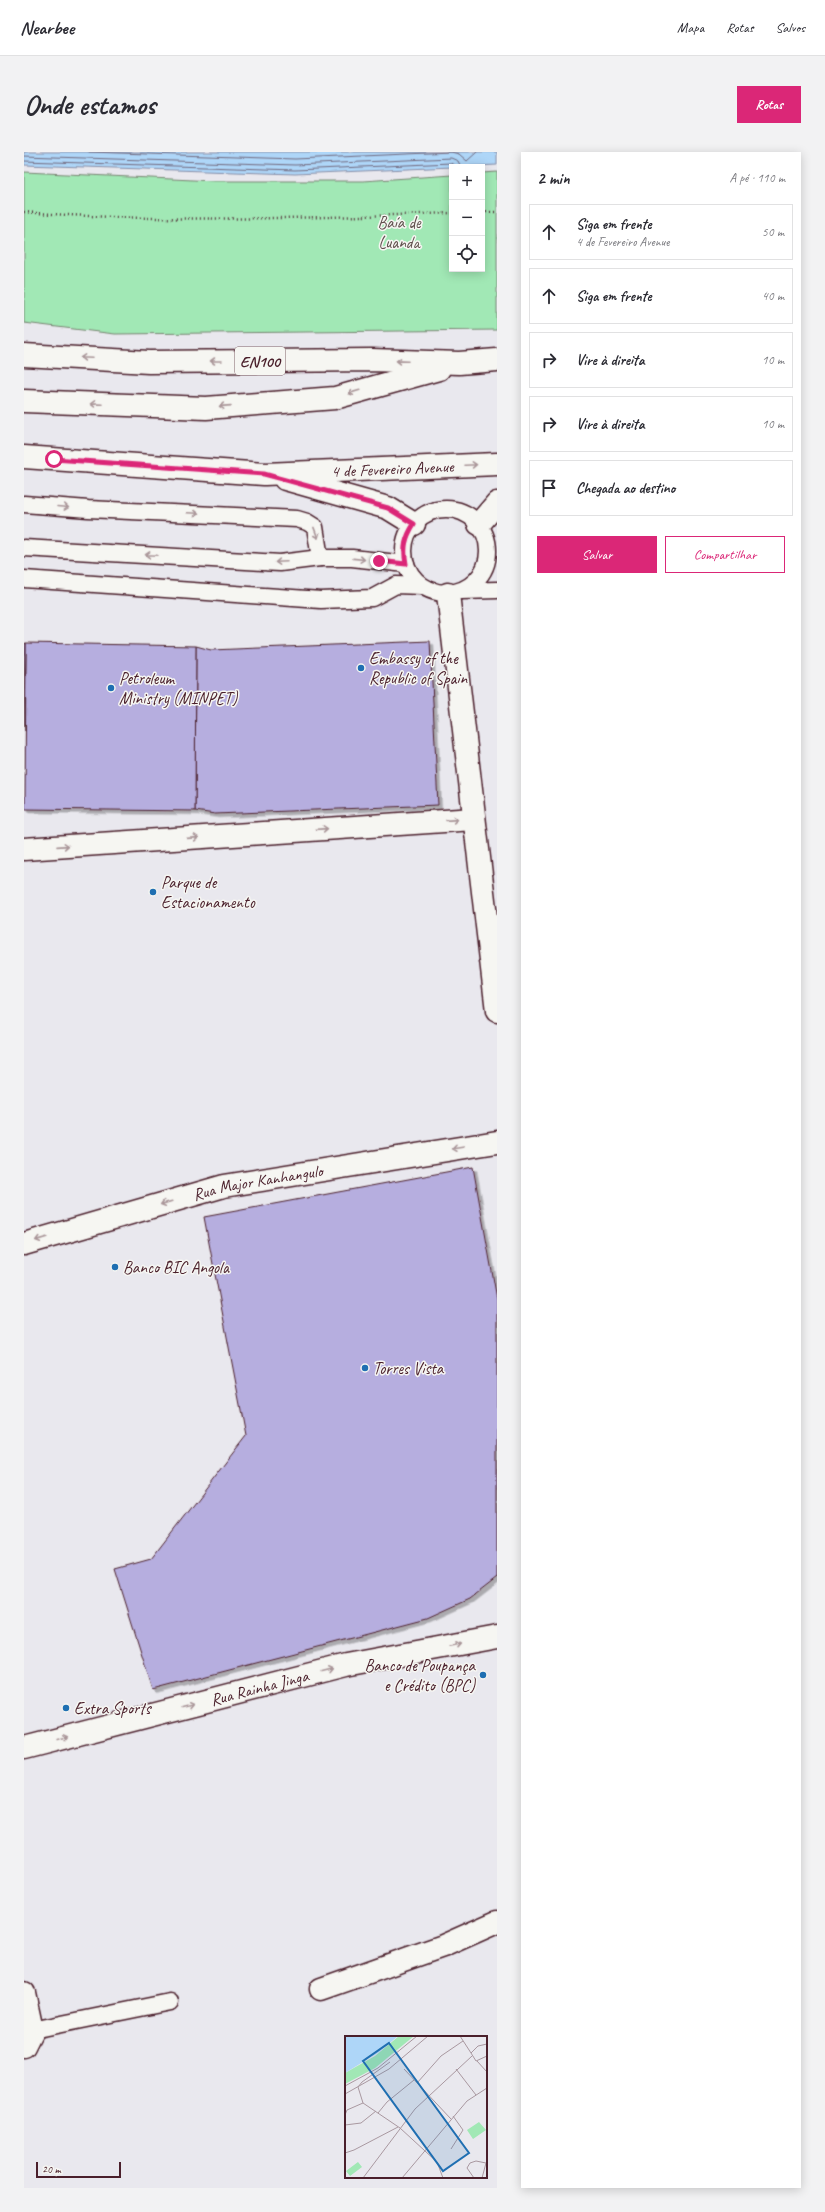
<!DOCTYPE html>
<html lang="pt">
<meta charset="utf-8">
<style>
:root{--surface:#fff;--page:#f2f2f3;--text:#2b2b33;--muted:#7c7c81;--line:#e1e1e2;--accent:#db2777}
body{margin:0;font-family:Caveat,sans-serif;background:var(--page);color:var(--text)}
.controls{position:absolute;right:12px;top:12px;display:grid;overflow:hidden;border-radius:0px;box-shadow:0 2px 10px #0003}
.controls button{width:36px;height:36px;display:grid;place-items:center;padding:0;border:0;border-bottom:1px solid var(--line);background:var(--surface);color:var(--text);font:20px sans-serif}
.scale{position:absolute;left:12px;bottom:10px;width:85px;box-sizing:border-box;padding-left:4px;border:2px solid #4a1f2b;border-top:0;font-size:11px;line-height:14px;white-space:nowrap;color:#4a1f2b;-webkit-text-stroke:3px #f6f6f2;paint-order:stroke}
.stop{position:absolute;width:12px;height:12px;margin:-9px;border:3px solid #db2777;border-radius:50%;background:#fff}
.stop.end{background:#db2777;border-color:#fff;box-shadow:0 1px 4px #0008}
.list{margin:0;padding:0;list-style:none}
h2{display:flex;justify-content:space-between;align-items:center;height:52px;margin:0;padding:0 16px;font-size:17px}
h2 small{font-size:13px;font-weight:400;color:var(--muted)}
.list li{display:grid;grid-template-columns:26px 1fr auto;gap:12px;align-items:center;box-sizing:border-box;height:56px;margin:0 8px 8px;padding:0 8px;border:1px solid var(--line);border-radius:0px}
.list b{display:block;font-size:15px;white-space:nowrap}
.list p{margin:0;font-size:13px;white-space:nowrap;color:var(--muted)}
.list em{font-size:13px;font-style:normal;color:var(--muted)}
.actions{display:flex;gap:8px;padding:12px 16px}
.actions a{flex:1;padding:9px 0;border:1px solid var(--accent);border-radius:0px;text-align:center;font-size:14px;color:var(--accent)}
.actions .main{background:var(--accent);color:#fff}
.icon{flex:none;width:22px;height:22px;fill:none;stroke:currentColor;stroke-width:2;stroke-linecap:round;stroke-linejoin:round}
.map{position:relative;flex:none;width:473px;height:2036px;overflow:hidden;border-radius:0px}
header{display:flex;align-items:center;gap:24px;box-sizing:border-box;height:56px;padding:0 20px;background:var(--surface);border-bottom:1px solid var(--line)}
header strong{font-size:19px}
nav{display:flex;gap:22px;margin-inline-start:auto;font-size:14px}
.intro{display:flex;align-items:center;justify-content:space-between;box-sizing:border-box;height:96px;padding:0 24px}
h1{margin:0;font-size:28px}
.button{padding:10px 18px;border-radius:0px;background:var(--accent);color:#fff;font-size:14px;font-weight:700}
main{display:flex;gap:24px;padding:0 24px}
aside{flex:1;background:var(--surface);border-radius:0px;box-shadow:0 2px 10px #0003}
.map>svg:first-child{display:block}
</style>
<header>
<strong>Nearbee</strong>
<nav><a>Mapa</a><a>Rotas</a><a>Salvos</a></nav>
</header>
<div class="intro"><h1>Onde estamos</h1><a class="button">Rotas</a></div>
<main>
<div class="map">
<svg width="473" height="2036" viewBox="0 0 473 2036">
<defs>
<filter id="shadow"><feDropShadow dx="3.5" dy="3.5" stdDeviation="0" flood-color="#0004"/></filter>
</defs>
<rect width="100%" height="100%" fill="#e9e8ee"/>
<filter id="ink" filterUnits="userSpaceOnUse"><feTurbulence type="fractalNoise" baseFrequency=".025" numOctaves="2"/><feDisplacementMap in="SourceGraphic" scale="8" xChannelSelector="R" yChannelSelector="G"/><feConvolveMatrix kernelMatrix="1 2 1 2 8 2 1 2 1" color-interpolation-filters="sRGB"/></filter>
<g filter="url(#ink)">
<path fill="#a1e8b5" stroke="#768470" d="M0,20L190,29H339L428,23V117H458V21L473,20V178L91,182L0,171Z"/>
<path fill="#aed6f8" stroke="#868da6" d="M0,0H473V13L271,22L0,13Z"/>
<g fill="none" stroke-linecap="round" stroke-linejoin="round">
<g stroke="#72687d" stroke-width="1">
<path d="M65,0L271,7L427,0L435,2L443,9L453,0"/>
<path d="M0,4L271,13L427,6L434,9L437,15"/>
<path d="M0,9L271,18L427,11L432,15"/>
</g>
</g>
<g fill="#b6aedf" stroke="#4a1f2b" filter="url(#shadow)">
<path d="M406,489L414,653L191,662L171,659L172,494L187,498Z"/>
<path d="M2,491L172,494L171,659L1,657Z"/>
<path d="M2,491L1,579L0,492Z"/>
<path d="M449,1015L473,1147V1426L446,1447L404,1466L129,1538L91,1417L127,1407L222,1284L180,1065Z"/>
</g>
<g fill="none" stroke-linecap="round" stroke-linejoin="round">
<g stroke="#4a1f2b" stroke-width="19">
<g id="service">
<path d="M0,352L64,357L273,367L283,370L291,375L296,406"/>
<circle cx="422" cy="399" r="42"/>
<path d="M0,396L256,411L296,406H328L382,412"/>
<path d="M0,427L297,448L348,446L372,433L398,434"/>
<path d="M437,439L473,438"/>
<path d="M8,1878L146,1850"/>
</g>
</g>
<g stroke="#4a1f2b" stroke-width="25">
<g id="minor">
<path d="M424,442L473,859"/>
<path d="M0,697L450,667"/>
<path d="M297,1837L419,1794L473,1770"/>
<path d="M0,1841L8,1878L0,1894"/>
</g>
</g>
<g stroke="#4a1f2b" stroke-width="25">
<g id="tertiary">
<path id="s1" d="M0,1092L200,1034L473,990"/>
<path id="s2" d="M0,1596L322,1513L473,1485"/>
</g>
</g>
<g stroke="#4a1f2b" stroke-width="25">
<g id="primary">
<path d="M0,203L125,210L348,208L435,211L473,208"/>
<path d="M0,249L182,256L311,246L415,217"/>
<path id="s3" d="M0,305L240,322L473,312"/>
<path d="M261,327L364,356L390,372"/>
<path d="M455,372L473,351"/>
</g>
</g>
<g stroke="#4a1f2b" stroke-width="2.5" stroke-dasharray="1 3" stroke-linecap="butt">
<path d="M0,60C142,71 285,66 428,61"/>
<path d="M458,60H473"/>
</g>
<use href="#service" stroke="#f6f6f2" stroke-width="16"/>
<use href="#minor" stroke="#f6f6f2" stroke-width="22"/>
<use href="#tertiary" stroke="#f6f6f2" stroke-width="22"/>
<use href="#primary" stroke="#f6f6f2" stroke-width="22"/>
</g>
<defs><path id="oneway-shaft" d="M-6 0H5M1.5-3L5.5 0L1.5 3" fill="none" stroke-width="1.6" stroke-linecap="round" stroke-linejoin="round"/></defs>
<g stroke="#a99598">
<use href="#oneway-shaft" transform="translate(62 206) rotate(-177)"/>
<use href="#oneway-shaft" transform="translate(192 209) rotate(180)"/>
<use href="#oneway-shaft" transform="translate(378 209) rotate(-178)"/>
<use href="#oneway-shaft" transform="translate(330 240) rotate(164)"/>
<use href="#oneway-shaft" transform="translate(72 252) rotate(-178)"/>
<use href="#oneway-shaft" transform="translate(201 254) rotate(176)"/>
<use href="#oneway-shaft" transform="translate(447 313) rotate(-3)"/>
<use href="#oneway-shaft" transform="translate(39 355) rotate(5)"/>
<use href="#oneway-shaft" transform="translate(169 361) rotate(3)"/>
<use href="#oneway-shaft" transform="translate(292 381) rotate(69)"/>
<use href="#oneway-shaft" transform="translate(127 403) rotate(-177)"/>
<use href="#oneway-shaft" transform="translate(335 407) rotate(6)"/>
<use href="#oneway-shaft" transform="translate(257 410) rotate(177)"/>
<use href="#oneway-shaft" transform="translate(428 668) rotate(-4)"/>
<use href="#oneway-shaft" transform="translate(298 677) rotate(-4)"/>
<use href="#oneway-shaft" transform="translate(169 686) rotate(-4)"/>
<use href="#oneway-shaft" transform="translate(39 694) rotate(-4)"/>
<use href="#oneway-shaft" transform="translate(434 996) rotate(171)"/>
<use href="#oneway-shaft" transform="translate(142 1051) rotate(164)"/>
<use href="#oneway-shaft" transform="translate(17 1087) rotate(164)"/>
<use href="#oneway-shaft" transform="translate(431 1493) rotate(-11)"/>
<use href="#oneway-shaft" transform="translate(303 1518) rotate(-14)"/>
<use href="#oneway-shaft" transform="translate(164 1554) rotate(-14)"/>
<use href="#oneway-shaft" transform="translate(38 1586) rotate(-14)"/>
</g>
</g>
<g fill="none" stroke-linecap="round" stroke-linejoin="round" filter="url(#ink)">
<path stroke="#db2777" stroke-width="5" d="M30,307L240,322L364,356L390,372C381,386 379,396 382,412L355,409"/>
</g>
<g fill="#1f6fb2" stroke="#f6f6f2" stroke-width="1.5">
<circle cx="337" cy="516" r="4"/>
<circle cx="87" cy="536" r="4"/>
<circle cx="129" cy="740" r="4"/>
<circle cx="91" cy="1115" r="4"/>
<circle cx="341" cy="1216" r="4"/>
<circle cx="459" cy="1523" r="4"/>
<circle cx="42" cy="1556" r="4"/>
</g>
<g text-anchor="middle" stroke-width="3" stroke-linejoin="round" paint-order="stroke">
<rect fill="#f6f6f2" stroke="#7e6067" stroke-width="1" x="211" y="195" width="50" height="28" rx="3"/>
<g font-size="16" font-weight="bold" fill="#4a1f2b">
<text x="236" y="215">EN100</text>
</g>
<g font-size="17" fill="#60514e" stroke="#f6f6f2">
<text x="375" y="76">Baía de<tspan x="375" dy="20">Luanda</tspan></text>
</g>
<g font-size="17" fill="#4a1f2b" stroke="#f6f6f2">
<text dy="6" stroke="none"><textPath href="#s3" startOffset="369">4 de Fevereiro Avenue</textPath></text>
<text dy="6" stroke="none"><textPath href="#s1" startOffset="242">Rua Major Kanhangulo</textPath></text>
<text dy="6" stroke="none"><textPath href="#s2" startOffset="243">Rua Rainha Jinga</textPath></text>
</g>
<g font-size="17" fill="#4a1f2b" stroke="#f6f6f2" text-anchor="start">
<text x="345" y="512">Embassy of the<tspan x="345" dy="20">Republic of Spain</tspan></text>
<text x="95" y="532">Petroleum<tspan x="95" dy="20">Ministry (MINPET)</tspan></text>
<text x="137" y="736">Parque de<tspan x="137" dy="20">Estacionamento</tspan></text>
<text x="99" y="1121">Banco BIC Angola</text>
<text x="349" y="1222">Torres Vista</text>
<text x="451" y="1519" text-anchor="end">Banco de Poupança<tspan x="451" dy="20">e Crédito (BPC)</tspan></text>
<text x="50" y="1562">Extra Sports</text>
</g>
</g>
<g transform="translate(321 1884)">
<rect width="142" height="142" fill="#e9e8ee"/>
<path d="M54,0H69L30,32L0,48V37L30,20ZM134,86L141,94L128,103L122,94ZM13,126L17,131L5,140L1,135Z" fill="#a1e8b5"/>
<path d="M0,0H53L34,16L0,37Z" fill="#aed6f8"/>
<path fill="none" stroke="#a998a0" stroke-width="1" d="M115,0L126,17M142,8L133,10L126,17L131,25L142,20M132,25L142,36M59,33L106,83M111,33L131,59M72,47L96,20L118,5M0,50L33,32L72,0M13,51L18,67L55,92L92,126L98,142M13,51L17,46L45,26M0,58L44,33L83,0M33,77L42,66L69,44M0,79L2,74L18,67M0,89L16,87L31,75M106,113L118,94L108,80M0,117L9,114L53,91M18,142L70,73L127,20M57,142L122,65L142,52M129,142L122,132L125,127L131,125L141,127L137,142"/>
<path fill="#1f6fb2" fill-opacity="0.15" stroke="#1f6fb2" stroke-width="2" d="M44,7L124,117L98,135L18,25Z"/>
<rect width="142" height="142" fill="none" stroke="#4a1f2b" stroke-width="2"/>
</g>
</svg>
<div class="controls">
<button>+</button>
<button>−</button>
<button><svg class="icon" aria-label="locate" viewBox="0 0 24 24"><circle cx="12" cy="12" r="6"/><path d="M12 2v4M12 18v4M2 12h4M18 12h4"/></svg></button>
</div>
<div class="scale">20 m</div>
<div class="stop" style="left:30px;top:307px"></div>
<div class="stop end" style="left:355px;top:409px"></div>
</div>
<aside>
<h2>2 min<small>A pé · 110 m</small></h2>
<ul class="list">
<li><svg class="icon" aria-label="ahead" viewBox="0 0 24 24"><path d="M12 20V5M6 11l6-6 6 6"/></svg><div><b>Siga em frente</b><p>4 de Fevereiro Avenue</p></div><em>50 m</em></li>
<li><svg class="icon" aria-label="ahead" viewBox="0 0 24 24"><path d="M12 20V5M6 11l6-6 6 6"/></svg><div><b>Siga em frente</b></div><em>40 m</em></li>
<li><svg class="icon" aria-label="right" viewBox="0 0 24 24"><path d="M7 20v-9h11M14 6l5 5-5 5"/></svg><div><b>Vire à direita</b></div><em>10 m</em></li>
<li><svg class="icon" aria-label="right" viewBox="0 0 24 24"><path d="M7 20v-9h11M14 6l5 5-5 5"/></svg><div><b>Vire à direita</b></div><em>10 m</em></li>
<li><svg class="icon" aria-label="arrive" viewBox="0 0 24 24"><path d="M6 21V4h12l-3 4 3 4H6"/></svg><div><b>Chegada ao destino</b></div></li>
</ul>
<div class="actions"><a class="main">Salvar</a><a>Compartilhar</a></div>
</aside>
</main>
